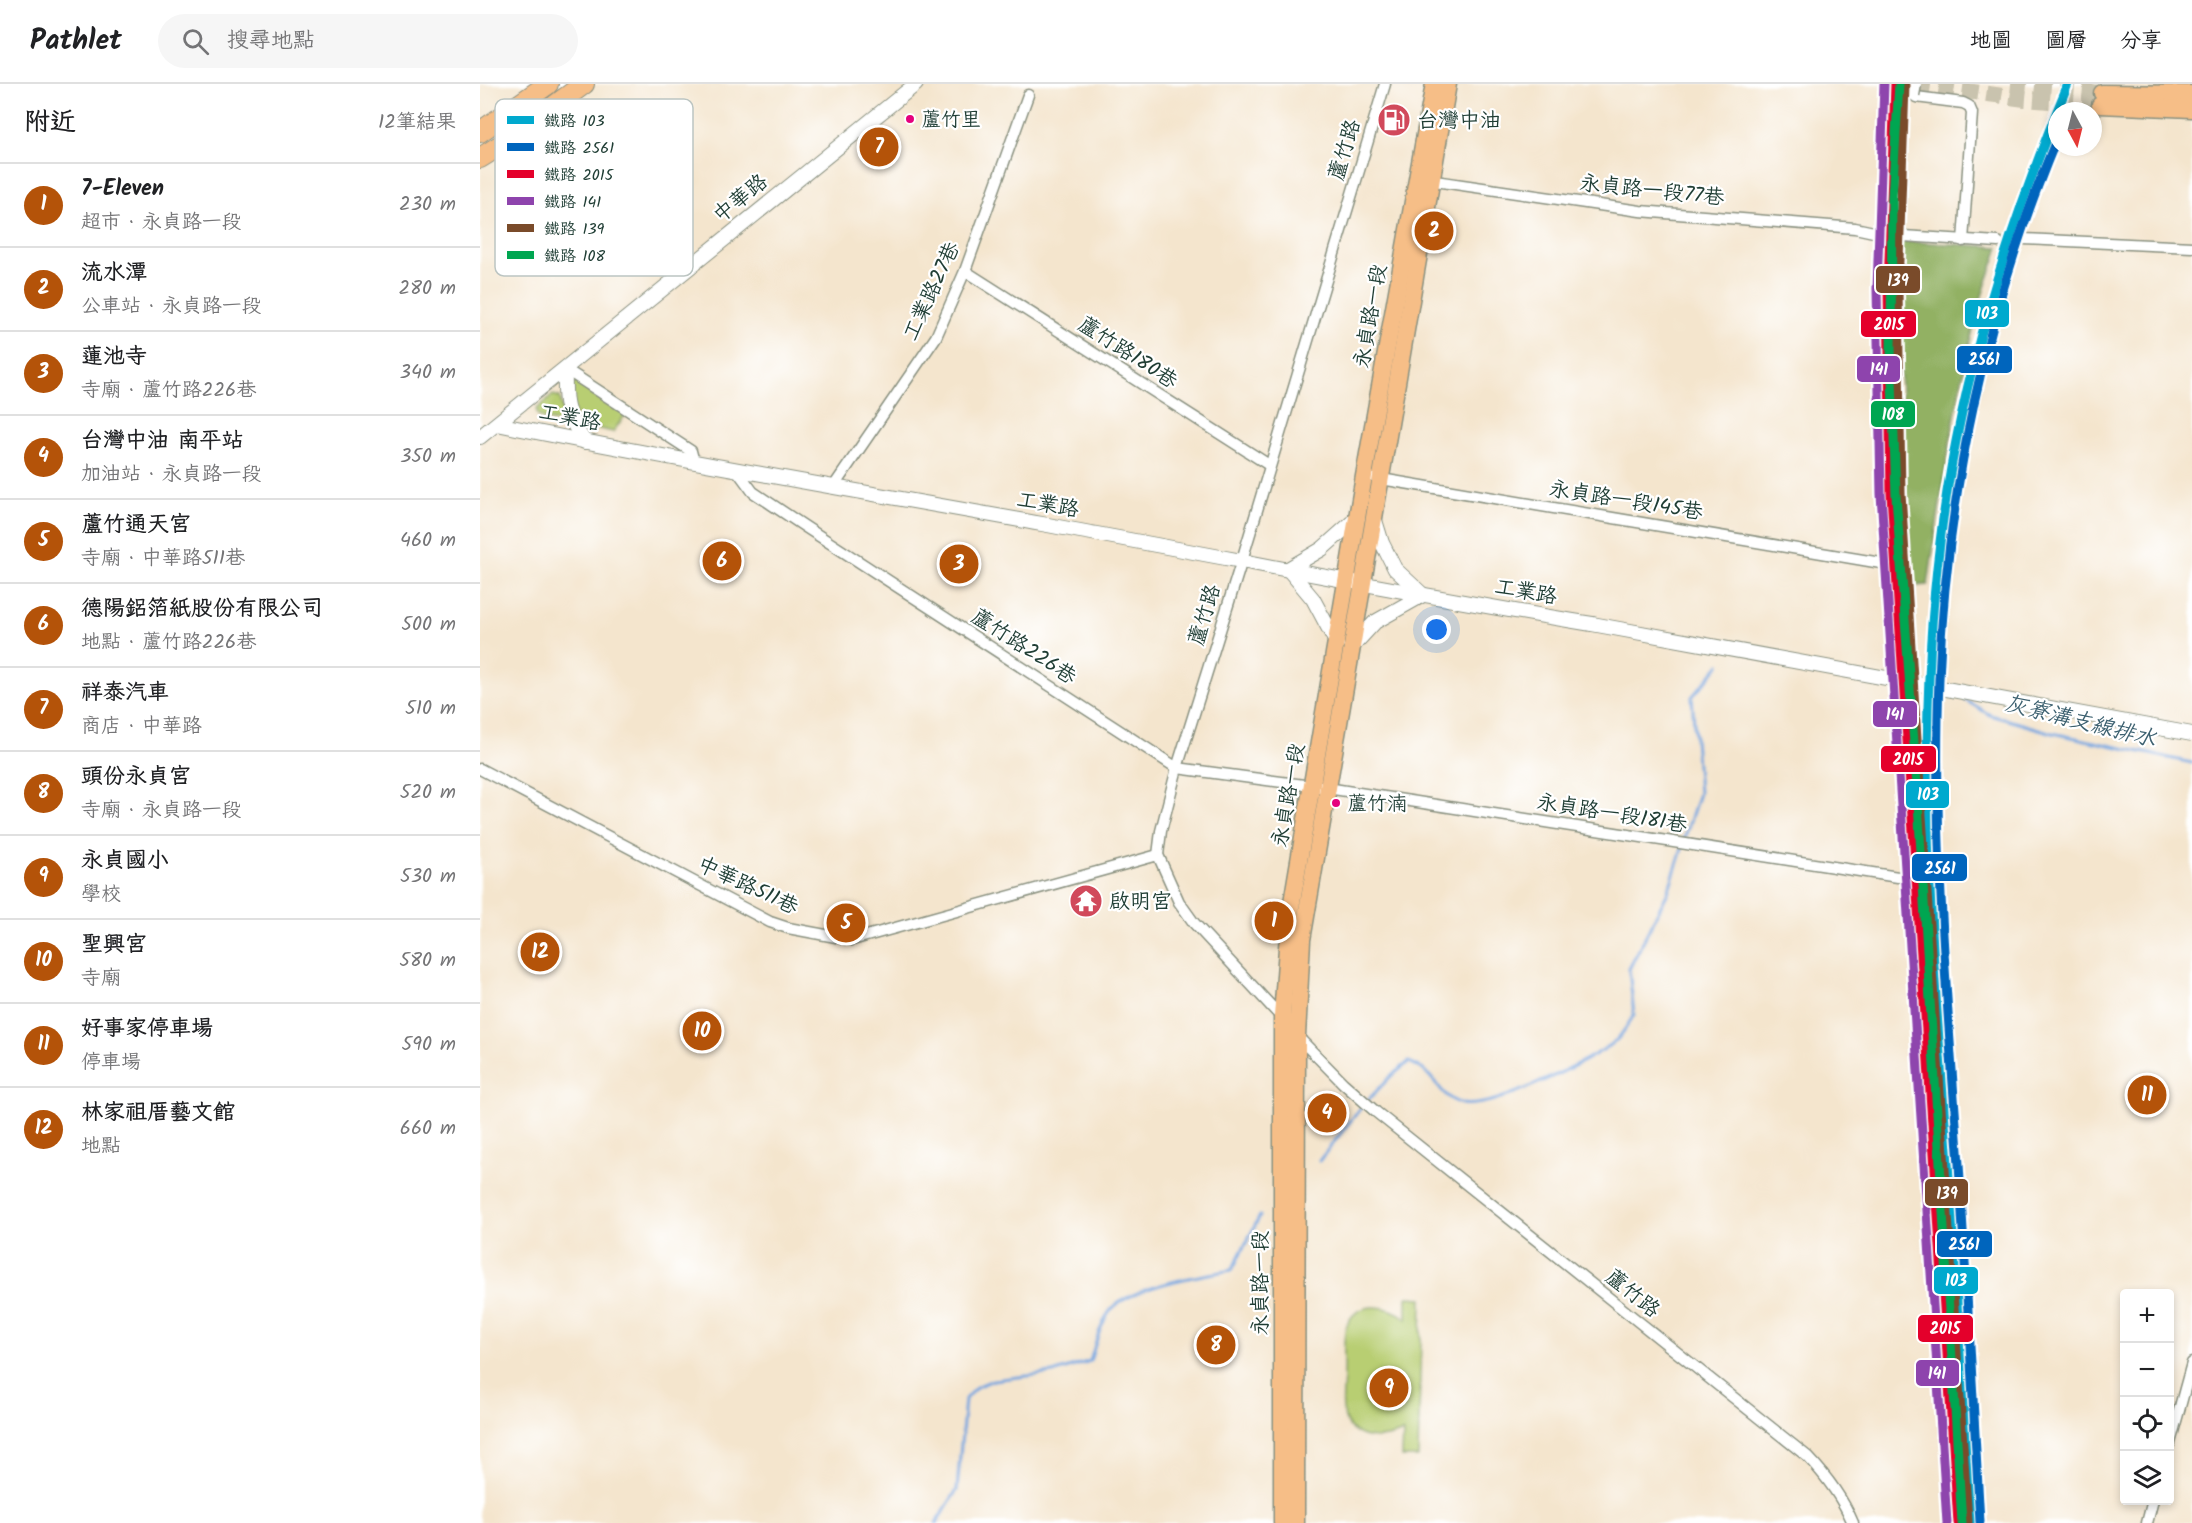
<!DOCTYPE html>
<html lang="zh-TW">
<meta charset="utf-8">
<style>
:root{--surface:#fff;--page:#f6f6f6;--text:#202124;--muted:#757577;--line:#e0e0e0;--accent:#b45309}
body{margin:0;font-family:Kalam,"LXGW WenKai TC",sans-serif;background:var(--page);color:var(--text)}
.controls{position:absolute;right:18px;bottom:18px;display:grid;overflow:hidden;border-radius:6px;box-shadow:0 3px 9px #0003}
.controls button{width:54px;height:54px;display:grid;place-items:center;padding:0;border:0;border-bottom:2px solid var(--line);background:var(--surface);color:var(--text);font:30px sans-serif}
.compass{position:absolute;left:1568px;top:18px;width:54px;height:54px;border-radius:50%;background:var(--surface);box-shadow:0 3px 9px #0003;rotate:173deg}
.you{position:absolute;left:957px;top:546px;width:21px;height:21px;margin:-15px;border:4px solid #fff;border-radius:50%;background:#1a73e8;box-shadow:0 0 0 9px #1a73e833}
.badge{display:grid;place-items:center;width:39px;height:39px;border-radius:50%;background:var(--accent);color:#fff;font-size:20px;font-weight:700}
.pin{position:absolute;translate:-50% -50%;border:3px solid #fff;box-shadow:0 2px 6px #0006}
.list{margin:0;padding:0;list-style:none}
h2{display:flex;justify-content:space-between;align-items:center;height:78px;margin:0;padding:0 24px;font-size:26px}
h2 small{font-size:20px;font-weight:400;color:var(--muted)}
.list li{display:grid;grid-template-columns:39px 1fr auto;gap:18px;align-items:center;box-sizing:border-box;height:84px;padding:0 24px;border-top:2px solid var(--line)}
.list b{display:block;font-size:22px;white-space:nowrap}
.list p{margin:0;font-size:20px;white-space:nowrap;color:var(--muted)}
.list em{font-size:20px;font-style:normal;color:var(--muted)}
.icon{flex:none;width:33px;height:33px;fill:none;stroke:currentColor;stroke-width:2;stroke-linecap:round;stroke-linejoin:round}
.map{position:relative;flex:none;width:1712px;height:1439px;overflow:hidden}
header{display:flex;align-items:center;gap:36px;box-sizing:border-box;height:84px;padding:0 30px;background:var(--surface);border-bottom:2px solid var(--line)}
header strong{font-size:28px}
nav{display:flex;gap:33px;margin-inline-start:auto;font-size:21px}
.search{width:420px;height:54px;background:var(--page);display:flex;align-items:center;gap:15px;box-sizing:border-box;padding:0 21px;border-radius:33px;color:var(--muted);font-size:22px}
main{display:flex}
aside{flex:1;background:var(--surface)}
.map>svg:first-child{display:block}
</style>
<header>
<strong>Pathlet</strong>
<div class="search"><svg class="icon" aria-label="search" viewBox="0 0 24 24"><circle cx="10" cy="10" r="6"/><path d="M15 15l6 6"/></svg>搜尋地點</div>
<nav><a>地圖</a><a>圖層</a><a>分享</a></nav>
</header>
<main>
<aside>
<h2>附近<small>12筆結果</small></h2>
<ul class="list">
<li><span class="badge">1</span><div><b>7-Eleven</b><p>超市 · 永貞路一段</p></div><em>230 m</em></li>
<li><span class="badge">2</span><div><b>流水潭</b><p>公車站 · 永貞路一段</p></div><em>280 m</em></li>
<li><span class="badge">3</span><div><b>蓮池寺</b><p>寺廟 · 蘆竹路226巷</p></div><em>340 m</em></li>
<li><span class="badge">4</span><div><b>台灣中油 南平站</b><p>加油站 · 永貞路一段</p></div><em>350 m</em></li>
<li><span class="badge">5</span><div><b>蘆竹通天宮</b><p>寺廟 · 中華路511巷</p></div><em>460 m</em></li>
<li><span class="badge">6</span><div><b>德陽鋁箔紙股份有限公司</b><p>地點 · 蘆竹路226巷</p></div><em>500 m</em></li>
<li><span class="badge">7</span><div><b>祥泰汽車</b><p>商店 · 中華路</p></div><em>510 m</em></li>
<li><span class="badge">8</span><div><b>頭份永貞宮</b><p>寺廟 · 永貞路一段</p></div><em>520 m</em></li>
<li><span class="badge">9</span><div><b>永貞國小</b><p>學校</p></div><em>530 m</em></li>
<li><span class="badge">10</span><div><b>聖興宮</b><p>寺廟</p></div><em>580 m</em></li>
<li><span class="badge">11</span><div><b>好事家停車場</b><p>停車場</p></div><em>590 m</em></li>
<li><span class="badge">12</span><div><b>林家祖厝藝文館</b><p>地點</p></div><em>660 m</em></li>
</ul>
</aside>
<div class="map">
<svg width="1712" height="1439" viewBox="0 0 1712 1439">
<rect width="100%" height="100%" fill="#fff"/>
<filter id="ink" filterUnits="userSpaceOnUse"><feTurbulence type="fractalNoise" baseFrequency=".0167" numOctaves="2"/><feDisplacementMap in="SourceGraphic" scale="12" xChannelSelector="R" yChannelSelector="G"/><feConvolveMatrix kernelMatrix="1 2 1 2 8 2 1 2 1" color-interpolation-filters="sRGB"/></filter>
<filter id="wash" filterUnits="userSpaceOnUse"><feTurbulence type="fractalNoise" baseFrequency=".008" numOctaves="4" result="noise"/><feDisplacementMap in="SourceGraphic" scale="24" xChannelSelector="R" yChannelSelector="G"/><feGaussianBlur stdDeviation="1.35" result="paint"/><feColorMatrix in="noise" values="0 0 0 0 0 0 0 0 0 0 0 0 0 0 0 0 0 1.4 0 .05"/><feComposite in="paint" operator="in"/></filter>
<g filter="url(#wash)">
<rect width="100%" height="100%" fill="#f4e5cd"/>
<g fill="#b8ce72" stroke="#6c8653" stroke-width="1.5">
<path d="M91,294L146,330L133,348L107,342L92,327Z"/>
<path d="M73,311L80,313L85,340L63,335L57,330V325Z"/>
<path d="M927,1213L942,1214L938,1373H922L923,1348C907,1355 881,1359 868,1341C859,1327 864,1305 864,1290C865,1276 862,1257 866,1244C875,1215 909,1220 927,1235Z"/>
</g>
<path fill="#92b164" stroke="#58774c" stroke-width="1.5" d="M1418,157L1519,163C1512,185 1503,206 1497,229C1475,318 1461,410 1448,501L1432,502L1422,372Z"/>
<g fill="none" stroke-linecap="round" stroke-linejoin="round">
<g stroke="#75a5df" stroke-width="3">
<path d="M1485,616L1510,631L1573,649L1712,679"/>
<path d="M1204,756L1219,709L1212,613L1240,580"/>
<path d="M887,1017L911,992L929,978C933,980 938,982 942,985C957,996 963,1016 983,1020C1012,1026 1106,978 1132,960C1141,954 1148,940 1154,931L1149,885L1188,808L1203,762"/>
<path d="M839,1077L883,1021"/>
<path d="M456,1439L477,1406L485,1315L496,1303L513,1296L573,1289L610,1277C615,1262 619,1243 628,1230C644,1203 723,1191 752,1186L780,1132"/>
</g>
</g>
</g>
<g filter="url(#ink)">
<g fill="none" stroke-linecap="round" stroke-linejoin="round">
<g stroke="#c9c3ae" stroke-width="10" stroke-dasharray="10 5" stroke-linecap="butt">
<path d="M1403,150L1423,152"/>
<path d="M1518,158L1543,155"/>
</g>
<g stroke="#c9c3ae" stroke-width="16" stroke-dasharray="16 8" stroke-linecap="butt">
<path d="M1435,0L1545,15L1620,21"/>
<path d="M1531,0L1622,9"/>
</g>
<g stroke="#8a9180" stroke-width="13">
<g id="minor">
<path d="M1434,11L1436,13L1483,19L1489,22L1492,29L1483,157"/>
<path d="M948,96L1160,127L1375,144L1403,150"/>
<path d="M1423,152L1518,158"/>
<path d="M1543,155L1712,163"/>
<path d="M485,187L789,381"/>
<path d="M85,285L211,367L214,378"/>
<path d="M256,385L273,408L327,444L697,684L847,704L1418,793"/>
<path d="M895,394L1401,479"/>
<path d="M354,402L456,253L485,187L548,11"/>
<path d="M0,685L290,838L308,844L372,856L678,771"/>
<path d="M804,936L714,839L699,818L678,771L681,747L697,684L762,476L905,0"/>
<path d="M816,951L863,999L896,1028L1328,1373C1347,1393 1362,1413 1373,1439"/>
<path d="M1690,1359L1712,1279"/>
<path d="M1667,1439L1673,1416"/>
</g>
</g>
<g stroke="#8a9180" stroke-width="16">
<g id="tertiary">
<path d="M85,285C84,319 85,330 105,358"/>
<path d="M17,340C198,377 380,407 562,440C745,473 928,510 1112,540"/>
<path d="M0,353L436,0"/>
<path d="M857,560L833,515L808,485L842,465L878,433"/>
<path d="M871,564L895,538L943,511L915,485L902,459L894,433"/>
</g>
</g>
<g stroke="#8a9180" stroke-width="19">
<g id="primary">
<path d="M1622,9L1712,10"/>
<path d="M1620,21L1712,25"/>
<path d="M802,1439V933L809,836L884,392L954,0"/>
<path d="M816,1439L817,952L822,856L968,0"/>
</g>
</g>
<g stroke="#8a9180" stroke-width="22">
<g id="motorway">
<path d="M0,48L68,0"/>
<path d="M0,74L24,59L104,0"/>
</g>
</g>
<use href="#minor" stroke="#fff" stroke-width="10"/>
<use href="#tertiary" stroke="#fff" stroke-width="14"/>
<use href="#primary" stroke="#f6be87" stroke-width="16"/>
<use href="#motorway" stroke="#f6be87" stroke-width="20"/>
<g stroke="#1f3d34" stroke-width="3" stroke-dasharray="9 4.5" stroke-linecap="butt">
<path d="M1582,27L1594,0"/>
<path d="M1501,1439L1463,860L1458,726L1456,621L1463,522L1472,435L1502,276L1533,163L1577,40"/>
</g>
<g stroke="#8a9180" stroke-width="13" stroke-linecap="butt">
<path id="minor-bridge" d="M1434,11L1436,0"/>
</g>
<g stroke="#8a9180" stroke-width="16" stroke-linecap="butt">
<path id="tertiary-bridge" d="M1112,540L1712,650"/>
</g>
<use href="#minor-bridge" stroke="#fff" stroke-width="10"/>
<use href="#tertiary-bridge" stroke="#fff" stroke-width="14"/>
<g stroke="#fff" stroke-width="14">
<path id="rail-1" d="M1490,1439C1482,1319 1477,1200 1468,1080C1453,873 1434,665 1460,458C1479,299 1527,147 1588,0"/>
</g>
<g stroke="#fff" stroke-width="14">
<path id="rail-2" d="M1500,1438C1493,1319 1487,1199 1479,1080C1467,918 1453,757 1459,595C1466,410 1506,224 1577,54"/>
</g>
<g stroke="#fff" stroke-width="14">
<path id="rail-3" d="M1415,0L1408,205L1411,410L1478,1439"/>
</g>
<g stroke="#fff" stroke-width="14">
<path id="rail-4" d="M1404,0L1397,205L1401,410L1467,1439"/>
</g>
<g stroke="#fff" stroke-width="14">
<path id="rail-5" d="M1425,1L1418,205L1421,409L1488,1438"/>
</g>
<g stroke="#fff" stroke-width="14">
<path id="rail-6" d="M1419,0L1412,113L1411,267L1416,412L1436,687L1482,1439"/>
</g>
<use href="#rail-1" stroke="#00a9ce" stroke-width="9"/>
<use href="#rail-2" stroke="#0065bd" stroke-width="9"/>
<use href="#rail-3" stroke="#e4002b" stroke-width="9"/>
<use href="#rail-4" stroke="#8e44ad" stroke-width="9"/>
<use href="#rail-5" stroke="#7a4b2a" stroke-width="9"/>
<use href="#rail-6" stroke="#00a651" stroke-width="9"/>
</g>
</g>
<defs>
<g id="fuel-disc" transform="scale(1.725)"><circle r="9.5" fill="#d1495b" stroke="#fff"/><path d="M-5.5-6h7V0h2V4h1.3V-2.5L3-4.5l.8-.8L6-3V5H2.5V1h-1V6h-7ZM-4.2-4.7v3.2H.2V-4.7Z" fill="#fff"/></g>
<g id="temple-disc" transform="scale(1.725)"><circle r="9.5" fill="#d1495b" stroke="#fff"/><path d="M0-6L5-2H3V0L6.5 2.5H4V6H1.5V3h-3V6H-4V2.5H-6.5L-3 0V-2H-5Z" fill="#fff"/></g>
</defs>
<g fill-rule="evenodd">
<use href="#fuel-disc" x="914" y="36"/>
<use href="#temple-disc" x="606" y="817"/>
</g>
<g fill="#e5007d" stroke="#fff" stroke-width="2">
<circle cx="430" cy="35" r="5"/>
<circle cx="856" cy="719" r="5"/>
</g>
<g text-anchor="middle" stroke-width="4.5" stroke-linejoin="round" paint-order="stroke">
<g font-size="20" fill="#1f3d34" stroke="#fff" text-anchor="start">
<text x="441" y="42">蘆竹里</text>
<text x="867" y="726">蘆竹湳</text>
</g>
<g font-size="21" fill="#1f3d34" stroke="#fff" text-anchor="start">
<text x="937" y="43">台灣中油</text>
<text x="629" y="824">啟明宮</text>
</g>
<g font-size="21" fill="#1f3d34" stroke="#fff">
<text transform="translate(864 66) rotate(-73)" y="7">蘆竹路</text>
<text transform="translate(1172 106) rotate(6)" y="7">永貞路一段77巷</text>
<text transform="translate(260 114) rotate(-39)" y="7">中華路</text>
<text transform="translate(451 207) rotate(-65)" y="7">工業路27巷</text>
<text transform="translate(890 232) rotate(-80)" y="7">永貞路一段</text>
<text transform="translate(648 268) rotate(33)" y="7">蘆竹路180巷</text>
<text transform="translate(90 333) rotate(11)" y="7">工業路</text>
<text transform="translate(1146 416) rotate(9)" y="7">永貞路一段145巷</text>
<text transform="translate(568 420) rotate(10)" y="7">工業路</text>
<text transform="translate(1046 507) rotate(10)" y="7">工業路</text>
<text transform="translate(724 531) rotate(-73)" y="7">蘆竹路</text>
<text transform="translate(544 562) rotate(33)" y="7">蘆竹路226巷</text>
<text transform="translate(808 711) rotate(-80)" y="7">永貞路一段</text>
<text transform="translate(1132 729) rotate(9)" y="7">永貞路一段181巷</text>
<text transform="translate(268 801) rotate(25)" y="7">中華路511巷</text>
<text transform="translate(780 1199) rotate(-90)" y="7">永貞路一段</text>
<text transform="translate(1153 1209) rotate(39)" y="7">蘆竹路</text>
</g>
<g font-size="22" font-style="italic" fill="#3d6170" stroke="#fff">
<text transform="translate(1601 636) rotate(14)" y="8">灰寮溝支線排水</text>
</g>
</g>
<rect x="15" y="15" width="198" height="177" rx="9" fill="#fff" stroke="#bcc5c2" stroke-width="1.5"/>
<rect x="27" y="32" width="27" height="8" fill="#00a9ce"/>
<rect x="27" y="59" width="27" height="8" fill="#0065bd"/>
<rect x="27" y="86" width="27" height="8" fill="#e4002b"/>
<rect x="27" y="113" width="27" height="8" fill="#8e44ad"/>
<rect x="27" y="140" width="27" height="8" fill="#7a4b2a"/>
<rect x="27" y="167" width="27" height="8" fill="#00a651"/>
<g font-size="16" fill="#1f3d34">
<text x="64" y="42">鐵路 103</text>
<text x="64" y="69">鐵路 2561</text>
<text x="64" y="96">鐵路 2015</text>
<text x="64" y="123">鐵路 141</text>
<text x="64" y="150">鐵路 139</text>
<text x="64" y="177">鐵路 108</text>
</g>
<g stroke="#fff" stroke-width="2">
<rect x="1395" y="181" width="46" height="29" rx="6" fill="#7a4b2a"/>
<rect x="1484" y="215" width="46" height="29" rx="6" fill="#00a9ce"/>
<rect x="1380" y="226" width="57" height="28" rx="6" fill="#e4002b"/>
<rect x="1476" y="261" width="57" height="29" rx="6" fill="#0065bd"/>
<rect x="1376" y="271" width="45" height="28" rx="6" fill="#8e44ad"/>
<rect x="1390" y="316" width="46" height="28" rx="6" fill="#00a651"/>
<rect x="1392" y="616" width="46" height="28" rx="6" fill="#8e44ad"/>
<rect x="1400" y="661" width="57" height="28" rx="6" fill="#e4002b"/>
<rect x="1425" y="696" width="45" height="29" rx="6" fill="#00a9ce"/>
<rect x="1431" y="769" width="57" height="29" rx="6" fill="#0065bd"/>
<rect x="1444" y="1094" width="45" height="29" rx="6" fill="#7a4b2a"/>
<rect x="1456" y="1146" width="57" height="28" rx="6" fill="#0065bd"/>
<rect x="1453" y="1182" width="46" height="29" rx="6" fill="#00a9ce"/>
<rect x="1437" y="1230" width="57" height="29" rx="6" fill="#e4002b"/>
<rect x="1435" y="1275" width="45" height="28" rx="6" fill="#8e44ad"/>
</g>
<g font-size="16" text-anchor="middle" font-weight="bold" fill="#fff">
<text x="1418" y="202">139</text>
<text x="1507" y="235">103</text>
<text x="1409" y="246">2015</text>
<text x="1504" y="281">2561</text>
<text x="1399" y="291">141</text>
<text x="1413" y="336">108</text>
<text x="1415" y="636">141</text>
<text x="1428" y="681">2015</text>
<text x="1448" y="716">103</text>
<text x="1460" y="790">2561</text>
<text x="1467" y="1115">139</text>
<text x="1484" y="1166">2561</text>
<text x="1476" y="1202">103</text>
<text x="1465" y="1250">2015</text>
<text x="1457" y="1295">141</text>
</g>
</svg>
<div class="controls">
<button>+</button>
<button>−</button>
<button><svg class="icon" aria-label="locate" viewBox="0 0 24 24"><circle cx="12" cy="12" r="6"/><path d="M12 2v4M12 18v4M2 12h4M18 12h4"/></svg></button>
<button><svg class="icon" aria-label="layers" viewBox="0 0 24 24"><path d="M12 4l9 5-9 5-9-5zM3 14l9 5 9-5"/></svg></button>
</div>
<svg class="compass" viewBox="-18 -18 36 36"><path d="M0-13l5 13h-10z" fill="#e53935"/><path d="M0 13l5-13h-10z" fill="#757577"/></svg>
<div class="you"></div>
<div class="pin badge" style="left:794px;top:837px">1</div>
<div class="pin badge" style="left:954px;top:147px">2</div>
<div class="pin badge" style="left:479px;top:480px">3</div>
<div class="pin badge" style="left:847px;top:1029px">4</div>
<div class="pin badge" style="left:366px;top:839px">5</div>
<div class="pin badge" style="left:242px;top:477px">6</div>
<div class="pin badge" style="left:399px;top:63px">7</div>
<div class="pin badge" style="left:736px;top:1261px">8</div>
<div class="pin badge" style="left:909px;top:1304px">9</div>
<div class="pin badge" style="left:222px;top:947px">10</div>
<div class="pin badge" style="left:1667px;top:1011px">11</div>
<div class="pin badge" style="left:60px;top:868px">12</div>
</div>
</main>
